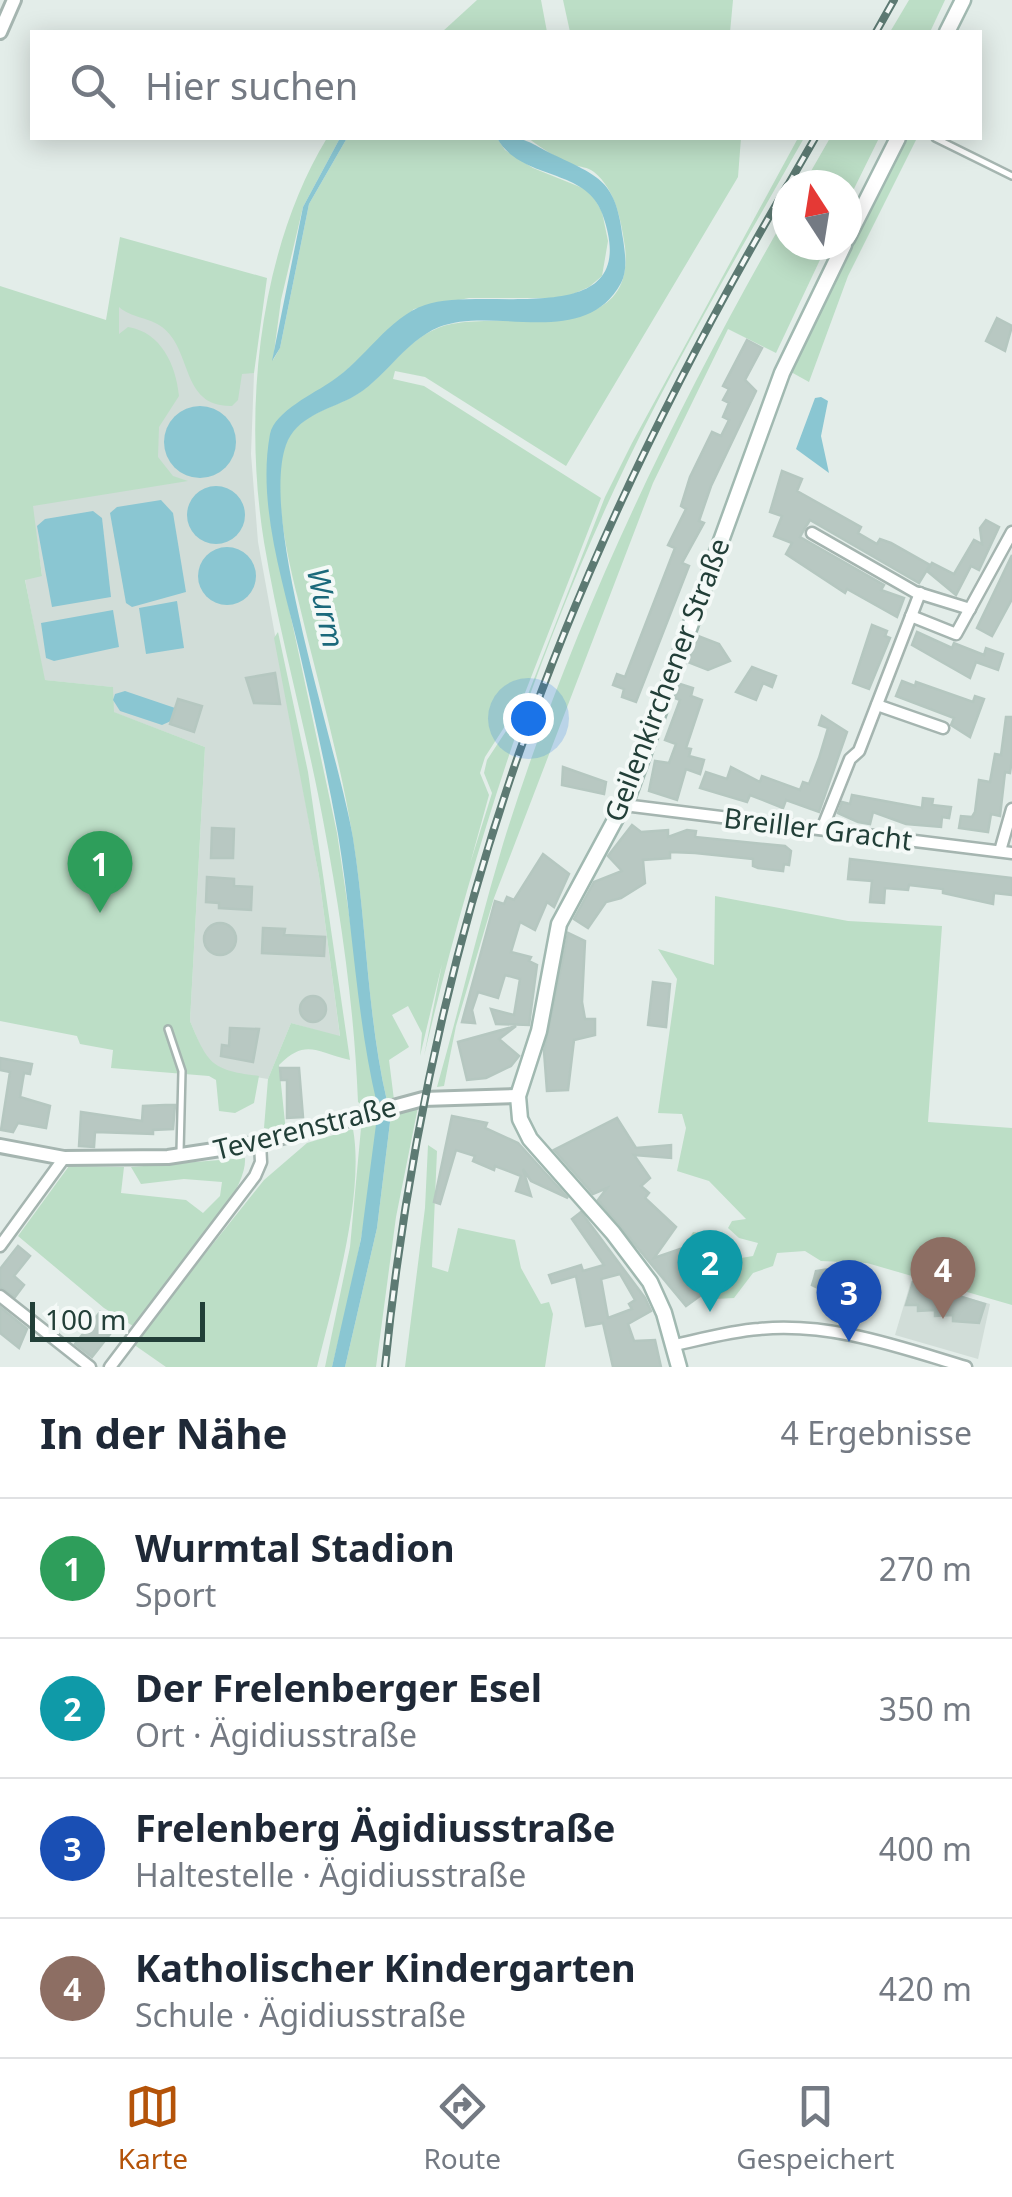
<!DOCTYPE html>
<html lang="de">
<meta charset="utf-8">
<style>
:root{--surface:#fff;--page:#f6f6f7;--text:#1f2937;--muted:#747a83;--line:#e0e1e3;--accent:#b45309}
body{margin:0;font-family:"Noto Sans",sans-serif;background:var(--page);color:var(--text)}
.compass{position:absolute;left:772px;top:170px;width:90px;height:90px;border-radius:50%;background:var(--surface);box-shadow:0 5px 25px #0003;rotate:348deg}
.scale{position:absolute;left:30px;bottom:25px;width:175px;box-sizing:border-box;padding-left:10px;border:5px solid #223f38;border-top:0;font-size:28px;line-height:35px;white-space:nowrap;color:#223f38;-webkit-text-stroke:8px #f4f9f7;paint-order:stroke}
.you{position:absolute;left:528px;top:718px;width:35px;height:35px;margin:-25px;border:8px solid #fff;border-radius:50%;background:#1a73e8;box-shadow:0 0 0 15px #1a73e833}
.badge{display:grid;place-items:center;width:65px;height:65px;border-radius:50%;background:var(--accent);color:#fff;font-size:32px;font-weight:700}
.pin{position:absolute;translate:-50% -82px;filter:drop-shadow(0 2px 5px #0008)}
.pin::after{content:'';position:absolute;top:52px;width:35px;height:30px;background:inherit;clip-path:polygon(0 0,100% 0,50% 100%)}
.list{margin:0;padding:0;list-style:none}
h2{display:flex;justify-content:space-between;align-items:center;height:130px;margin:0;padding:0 40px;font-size:42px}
h2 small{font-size:32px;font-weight:400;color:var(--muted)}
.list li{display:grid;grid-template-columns:65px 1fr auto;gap:30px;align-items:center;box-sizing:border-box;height:140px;padding:0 40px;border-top:2px solid var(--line)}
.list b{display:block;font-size:38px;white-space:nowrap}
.list p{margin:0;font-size:32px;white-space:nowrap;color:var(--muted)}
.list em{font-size:32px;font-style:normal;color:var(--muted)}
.icon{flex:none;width:55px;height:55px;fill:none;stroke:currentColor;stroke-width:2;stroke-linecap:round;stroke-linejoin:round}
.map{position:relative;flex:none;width:1012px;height:1367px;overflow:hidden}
.search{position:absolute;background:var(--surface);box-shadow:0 5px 25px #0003;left:30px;right:30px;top:30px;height:110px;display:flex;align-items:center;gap:25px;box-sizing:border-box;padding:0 35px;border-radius:0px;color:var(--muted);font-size:38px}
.sheet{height:690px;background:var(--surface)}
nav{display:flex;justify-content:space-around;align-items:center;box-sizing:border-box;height:140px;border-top:2px solid var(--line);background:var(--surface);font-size:28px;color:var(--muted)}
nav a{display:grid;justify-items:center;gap:5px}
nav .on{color:var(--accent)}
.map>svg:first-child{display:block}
</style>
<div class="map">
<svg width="1012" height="1367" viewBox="0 0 1012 1367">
<rect width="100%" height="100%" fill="#e3ede9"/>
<g fill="#d1ddd8">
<path d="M128,255L251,291L243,373H254L251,454L258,542L319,876L340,1037L291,1023L268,1079L223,1072L205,1057L190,1021L205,747L113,712L112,687L44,680L25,579L42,575L32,506L119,301Z"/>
<path d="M911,1281L990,1304L978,1359L895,1335Z"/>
</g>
<g fill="#bcdec6">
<path d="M477,0H541L547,32H442Z"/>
<path d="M563,0H733L730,32H570Z"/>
<path d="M909,0H945L930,32H890Z"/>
<path d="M327,138H340L303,207L281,300L273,360L280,348L309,204L347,138H497L505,150L533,168L590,191L602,212L608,241L602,276L589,287L564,298H469L414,309L339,377L278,421L270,438L273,533L337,833L377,1104L364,1107L358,1102C354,999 338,895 318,794C301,710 278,627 264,542C243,411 258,252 327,138Z"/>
<path d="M528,138H741L738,177L566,466L425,377L395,371L393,379L424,386L601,498L523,698L485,757L480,773L489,795L470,864L492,793L484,773L487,760L525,702L605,497L632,443L798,138H804C739,253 670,369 614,490C530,671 470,862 424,1056L442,964L420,1056L422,1033L408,1006L392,1015L409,1047L389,1060L394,1100L387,1101C367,1015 367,926 353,839C340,757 316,676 297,595C287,555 269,477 288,439C300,416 328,409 350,398C383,382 402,342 438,328C490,306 637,353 625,247C621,221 616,190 594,172C587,167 581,167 573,165C558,159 541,148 528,138Z"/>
<path d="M830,138H879L847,203V185H803Z"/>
<path d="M903,138H917L848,276L809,382L791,372Z"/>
<path d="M787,214V245H827L776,353L728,329L653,483L494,898L456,1026L444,1086L437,1087C460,1006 479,924 503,844C571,624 673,413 787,214Z"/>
<path d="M120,237L267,278L254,373L242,374L238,400L232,406C180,407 193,350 162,327C149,317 131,318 119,307V334L128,327C161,332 176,365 179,396L159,427L158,457L173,476L188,481L33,506L42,576L25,580L45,680L113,687L114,712L205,747L190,1021C208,1064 211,1070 259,1076L254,1103L235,1113L219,1111L216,1080L209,1076L111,1068L113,1050L80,1044L77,1036L0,1021V286L106,320Z"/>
<path d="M278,632L308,772L350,1060C316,1052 306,1038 279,1065L286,1132L264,1128L268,1079L291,1023L340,1036L319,876L274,638Z"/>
<path d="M715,896L848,921L942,926L928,1122L1012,1128V1305L867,1263L821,1261L805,1251L777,1253L773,1266L753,1273L734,1298L715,1299L707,1284V1262L689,1239L693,1232L721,1236L741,1258L753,1256L758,1243L739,1238L728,1228L732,1221L746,1219L709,1181L677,1171L686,1128L682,1114L658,1113L677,979L658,949L714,965Z"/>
<path d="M418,1107L396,1217L376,1367H345L377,1228L391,1114Z"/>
<path d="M377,1117C372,1202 352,1285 332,1367H325L350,1247L361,1128L365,1120Z"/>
<path d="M353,1129C365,1195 333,1302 317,1367H166L133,1344L264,1180L307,1143Z"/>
<path d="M428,1145L437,1151L432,1267L448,1272L458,1228L515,1240L521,1268L541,1304L549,1302L553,1314L545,1367H405L425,1208Z"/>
<path d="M245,1158C248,1198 161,1291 133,1326L104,1308L18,1236L69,1166L124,1167L121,1193L186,1200L203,1213L220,1196L222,1182L184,1179L141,1184L131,1167Z"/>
</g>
<g fill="#8ac6d2">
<path d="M340,138H347L309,204L280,348L272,361L303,207Z"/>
<path d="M497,138C526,137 527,141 552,154C600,177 616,180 623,239C625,253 628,270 621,283C584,351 494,305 439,327C403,342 384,381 351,398C327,410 296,417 286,445C259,521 338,749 353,838C367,926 367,1015 387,1101L377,1104C356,1016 353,924 338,834C327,772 313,711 299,650C283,582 257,504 270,434C275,411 315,393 332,381C364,360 389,317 425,305C485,284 647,336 602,213C585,167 521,181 497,138Z"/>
<path d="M821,397L828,401L821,436L829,473L796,449L815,398Z"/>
<circle cx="200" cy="442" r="36"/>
<circle cx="216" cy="515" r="29"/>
<path d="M161,500L173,513L186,592L132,607L126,603L110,513L117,507Z"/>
<path d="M93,511L102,518L111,597L52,607L37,526L45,519Z"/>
<circle cx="227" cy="576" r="29"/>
<path d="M177,601L184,648L146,654L139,608Z"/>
<path d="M113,610L119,647L54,661L46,658L41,623Z"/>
<path d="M125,691L175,708L171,721L162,725L120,711L113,700L115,694Z"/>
<path d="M391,1114L377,1228L345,1367H332L361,1239L377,1117Z"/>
</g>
<g fill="#b8c8c2" stroke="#b5c7c0" stroke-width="2.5" fill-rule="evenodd">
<path d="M997,318L1012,326L1005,351L986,341Z"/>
<path d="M747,340L762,348L745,380L756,391L711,486L699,521L704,523L682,563L689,566L636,702L622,697L624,689L613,685L617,674L625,677L675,548L668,545L686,509L681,506L690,477L712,432L721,436L729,420L723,417L729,403L723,400L729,389L723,386Z"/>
<path d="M782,471L802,479L797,491L861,527L858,533L877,544L880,539L891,543L930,565L919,583L810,520L805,528L800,537L884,585L881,590L904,598L897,617L847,589L845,593L786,554L792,543L774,536L782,516L770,512Z"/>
<path d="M986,520L999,527L979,570L971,566L956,595L927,571L932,563L954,574L974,540L982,544L980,528Z"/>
<path d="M1012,555V599L992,636L977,628Z"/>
<path d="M872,625L887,631L885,636L890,638L869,689L853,683Z"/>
<path d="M917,632L952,648L954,643L984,655L986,648L1003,654L998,670L976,662L970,678L912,645Z"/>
<path d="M698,636L719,644L730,661L708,670L688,662Z"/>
<path d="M752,667L776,676L772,687L763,683L756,700L736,692Z"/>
<path d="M275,673L280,704L254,703L246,678Z"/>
<path d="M902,681L915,686L916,682L973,702L975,696L984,699L970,737L951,725L954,718L896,696Z"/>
<path d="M680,684L693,688L691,696L702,700L686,748L691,749L689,756L704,760L700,774L686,769L677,800L649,791L655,761L669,763L676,744L665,740L680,700L675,698Z"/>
<path d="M178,699L202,706L194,732L170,724Z"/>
<path d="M822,716L847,732L819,812L786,800L783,808L750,795L747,802L700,788L706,772L727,779L731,767L760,782L762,776L800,790L803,782L809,784L819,758L828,728L819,725Z"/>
<path d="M1006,717H1012V759L1010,773L1005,772L1000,816L991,814L988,832L959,828L961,816L972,817L975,812L979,780L990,782L995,754L1001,755Z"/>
<path d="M563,767L606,782L604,794L562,785Z"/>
<path d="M852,795L922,808L923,798L933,799L932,805L951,807L949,818L942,817L941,827L906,824L873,812L870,824L858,822L838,813L842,802L850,804Z"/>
<path d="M632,825L641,832L668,830V837L687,830L696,831L695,837L785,846L791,851L789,865L784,864L783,871L758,868L753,866V859L695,853L670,852V858L643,860L645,883L621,898L606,902L588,928L574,919L594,882L622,871L608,856Z"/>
<path d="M212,828L234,829L233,858H211Z"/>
<path d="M543,854L569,874L554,907L547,902L535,930L520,922L511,952L531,957L529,961L537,965L529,1025L496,1024L491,1009L514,1015L520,979L505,975L498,998L478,992L472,1010L475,1023L462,1022L495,901L504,904L507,897L514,900Z"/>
<path d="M850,859L1012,878V895L994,893L993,904L943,893V889L909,885L908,890L885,888L884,903L870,902L872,881L848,879Z"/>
<path d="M207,877L234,879V886L252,887L251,910L219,908V903L206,902Z"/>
<circle cx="220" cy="939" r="16"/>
<path d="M263,928L285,929L284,935L325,937L324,956L262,953Z"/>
<path d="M568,933L585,941L582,1002L585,1019H595V1035L574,1040L568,1090L547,1091L544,1051Z"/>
<path d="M653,982L670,984L666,1027L648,1025Z"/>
<circle cx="313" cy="1009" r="13"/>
<path d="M516,1026L499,1039L519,1056L511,1066L486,1078L467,1080L458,1042Z"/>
<path d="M230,1028L259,1029L253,1062L221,1056L222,1045L229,1046Z"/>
<path d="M0,1058L32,1064L30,1074L24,1073L20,1097L50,1106L46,1128L18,1123L13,1132L1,1130L10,1072L0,1070Z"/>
<path d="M280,1068H299L303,1117L287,1118V1080H281Z"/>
<path d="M165,1105H175L173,1129L153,1130V1134L95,1132L94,1147L79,1146L81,1112L142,1121L143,1106Z"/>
<path d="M452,1116L487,1123L485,1128L518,1143L568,1198L531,1181L523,1169L531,1196L516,1191L521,1176L495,1166L494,1170L473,1161L475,1156L456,1150L440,1204L434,1202Z"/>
<path d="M617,1118L636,1148L671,1145V1158L634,1155L650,1178L641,1186L649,1193L645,1198L676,1227L654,1258L686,1247L699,1264L704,1263V1276L711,1271L719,1282L686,1306L598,1200L607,1188L593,1194L554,1150Z"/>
<path d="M581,1212L645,1298L651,1311L628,1324L634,1341L655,1340L661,1367H613L603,1323L586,1326L576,1276L552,1283L549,1275L581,1265L583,1271L604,1265L572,1219ZM620,1274L635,1300L629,1304L632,1309L608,1318L601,1279Z"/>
<path d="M18,1246L30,1256L14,1276L24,1285L15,1297L0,1287V1269Z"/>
<path d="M829,1269L851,1276L858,1269L870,1270V1282L880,1291L875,1304L863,1306L856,1315L844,1305L820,1297L822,1290L812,1285L814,1279L816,1271Z"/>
<path d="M913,1282L985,1304L979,1323L953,1321V1315L935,1316V1310L918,1311V1305H906Z"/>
<path d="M0,1307L27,1329L19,1348L0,1333Z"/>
<path d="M100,1312L121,1320L92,1357L75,1344Z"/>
</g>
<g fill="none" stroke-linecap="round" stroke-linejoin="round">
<g stroke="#a5b5b0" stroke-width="10">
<g id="service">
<path d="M935,138L1012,176"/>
<path d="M168,1029L182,1071L180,1152"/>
</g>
</g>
<g stroke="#a5b5b0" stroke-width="15">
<g id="minor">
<path d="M812,533L915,592L970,609"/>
<path d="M911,616L956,634L1012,532"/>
<path d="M877,705L943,728"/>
<path d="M624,805L1012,853"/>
<path d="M822,829L850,759L859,751L920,593"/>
<path d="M1000,851L1012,809"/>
<path d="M0,1246L64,1158"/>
<path d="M0,1296L90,1367"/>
<path d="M675,1345C702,1339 731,1331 759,1329C831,1322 899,1347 966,1367"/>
<path d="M110,1367L255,1176L261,1162L260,1143"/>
</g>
</g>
<g stroke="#a5b5b0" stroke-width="18">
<g id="tertiary">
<path d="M0,32L14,0"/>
<path d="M0,1146L64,1158L168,1157L260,1143L423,1099L518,1096"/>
</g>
</g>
<g stroke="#a1b9b1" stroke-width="19">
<g id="secondary">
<path d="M947,32L963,0"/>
<path d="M847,239L898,138"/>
<path d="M679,1367L664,1313L650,1282L613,1233L530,1139L520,1119L518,1096L539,1031L559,924L629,794L782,373L844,245"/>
</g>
</g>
<use href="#service" stroke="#fff" stroke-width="5"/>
<use href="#minor" stroke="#fff" stroke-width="10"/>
<use href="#tertiary" stroke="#fff" stroke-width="12"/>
<use href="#secondary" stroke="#fff" stroke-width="14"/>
<g stroke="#5d7a73" stroke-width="8">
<g id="rail">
<path d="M876,32L894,0"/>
<path d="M788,185L815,138"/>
<path d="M385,1367C429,926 564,566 787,186"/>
</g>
</g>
<use href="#rail" stroke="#f4f9f7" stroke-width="4" stroke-dasharray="11" stroke-linecap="butt"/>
</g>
<g text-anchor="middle" stroke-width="8" stroke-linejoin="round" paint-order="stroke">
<g font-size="28" fill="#223f38" stroke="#f4f9f7">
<text transform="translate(667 680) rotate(-69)" y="10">Geilenkirchener Straße</text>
<text transform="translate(818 829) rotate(7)" y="10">Breiller Gracht</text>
<text transform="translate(305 1128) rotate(-14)" y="10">Teverenstraße</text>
</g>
<g font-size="30" font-style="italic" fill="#1b697b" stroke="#f4f9f7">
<text transform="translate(325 608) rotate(78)" y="10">Wurm</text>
</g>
</g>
</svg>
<svg class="compass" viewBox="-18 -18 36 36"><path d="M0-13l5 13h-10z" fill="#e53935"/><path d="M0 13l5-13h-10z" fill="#747a83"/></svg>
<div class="scale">100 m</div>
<div class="you"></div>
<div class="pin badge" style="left:100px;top:913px;background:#2e9e5b">1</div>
<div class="pin badge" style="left:710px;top:1312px;background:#0f9aa8">2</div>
<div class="pin badge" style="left:849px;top:1342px;background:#1a4fb4">3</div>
<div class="pin badge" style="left:943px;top:1319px;background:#8d6e63">4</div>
<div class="search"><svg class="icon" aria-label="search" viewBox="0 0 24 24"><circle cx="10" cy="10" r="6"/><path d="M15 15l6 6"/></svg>Hier suchen</div>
</div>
<section class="sheet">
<h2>In der Nähe<small>4 Ergebnisse</small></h2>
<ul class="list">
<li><span class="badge" style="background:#2e9e5b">1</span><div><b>Wurmtal Stadion</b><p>Sport</p></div><em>270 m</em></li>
<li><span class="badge" style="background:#0f9aa8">2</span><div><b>Der Frelenberger Esel</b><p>Ort · Ägidiusstraße</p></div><em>350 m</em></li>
<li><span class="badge" style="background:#1a4fb4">3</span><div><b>Frelenberg Ägidiusstraße</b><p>Haltestelle · Ägidiusstraße</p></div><em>400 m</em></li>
<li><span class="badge" style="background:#8d6e63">4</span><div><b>Katholischer Kindergarten</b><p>Schule · Ägidiusstraße</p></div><em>420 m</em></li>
</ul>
</section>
<nav>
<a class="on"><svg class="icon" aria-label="map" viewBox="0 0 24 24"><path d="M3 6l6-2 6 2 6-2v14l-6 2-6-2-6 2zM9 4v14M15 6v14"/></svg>Karte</a>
<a><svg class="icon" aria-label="directions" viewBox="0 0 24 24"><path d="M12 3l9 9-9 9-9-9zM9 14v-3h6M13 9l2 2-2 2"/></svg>Route</a>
<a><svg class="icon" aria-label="saved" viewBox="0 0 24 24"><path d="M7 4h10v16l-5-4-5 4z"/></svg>Gespeichert</a>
</nav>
